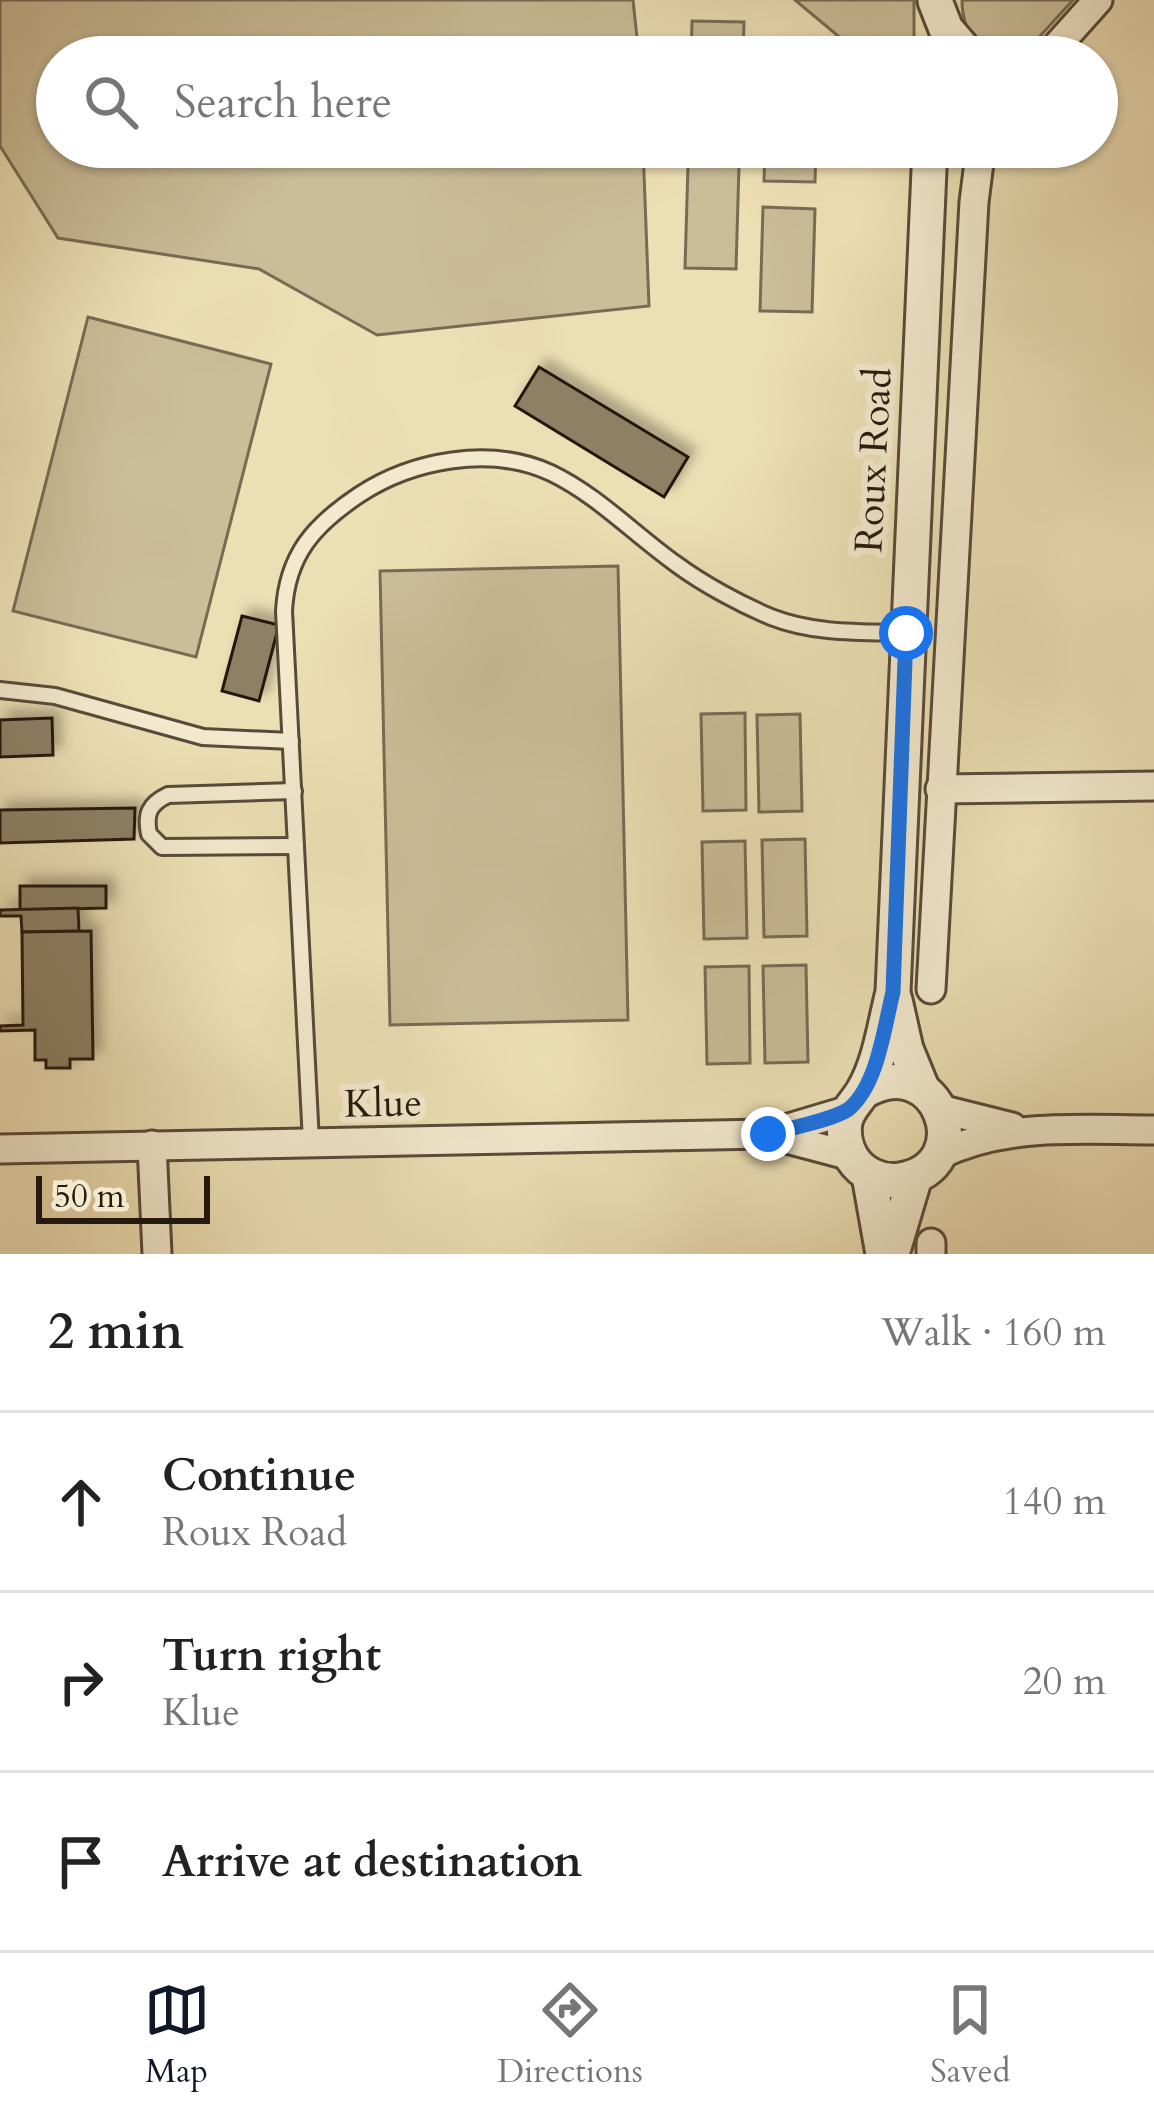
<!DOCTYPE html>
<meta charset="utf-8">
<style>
:root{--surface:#fff;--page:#f2f2f2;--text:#222;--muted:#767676;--line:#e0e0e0;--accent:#111827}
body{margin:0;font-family:Cardo,serif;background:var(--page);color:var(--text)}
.scale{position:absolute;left:36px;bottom:30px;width:174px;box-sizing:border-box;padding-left:12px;border:6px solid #261910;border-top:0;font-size:33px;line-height:42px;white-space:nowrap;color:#261910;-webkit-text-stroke:9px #f3eace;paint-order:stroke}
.stop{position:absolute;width:36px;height:36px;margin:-27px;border:9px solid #1a73e8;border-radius:50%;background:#fff}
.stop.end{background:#1a73e8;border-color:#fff;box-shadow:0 3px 12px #0008}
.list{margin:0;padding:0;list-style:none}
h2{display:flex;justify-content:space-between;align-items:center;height:156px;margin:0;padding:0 48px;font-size:51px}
h2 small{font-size:39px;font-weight:400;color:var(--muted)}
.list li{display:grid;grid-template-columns:78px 1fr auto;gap:36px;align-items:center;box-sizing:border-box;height:180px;padding:0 48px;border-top:3px solid var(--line)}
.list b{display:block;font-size:45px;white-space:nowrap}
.list p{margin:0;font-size:39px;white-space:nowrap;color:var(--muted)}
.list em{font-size:39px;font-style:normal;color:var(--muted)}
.icon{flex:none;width:66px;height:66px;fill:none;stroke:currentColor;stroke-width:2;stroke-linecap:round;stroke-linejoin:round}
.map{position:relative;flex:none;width:1154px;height:1254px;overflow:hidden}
.search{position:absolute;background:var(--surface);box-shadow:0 3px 9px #0004;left:36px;right:36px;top:36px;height:132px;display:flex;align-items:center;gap:30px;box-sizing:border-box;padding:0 42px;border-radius:66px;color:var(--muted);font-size:45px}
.sheet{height:696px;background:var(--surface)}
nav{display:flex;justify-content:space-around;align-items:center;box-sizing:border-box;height:168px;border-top:3px solid var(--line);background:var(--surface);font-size:33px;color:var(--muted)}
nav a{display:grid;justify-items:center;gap:6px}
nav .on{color:var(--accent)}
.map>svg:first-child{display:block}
</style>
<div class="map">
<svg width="1154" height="1254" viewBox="0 0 1154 1254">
<defs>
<filter id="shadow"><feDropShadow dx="8" dy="-8" stdDeviation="6" flood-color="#0004"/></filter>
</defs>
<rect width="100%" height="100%" fill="#eddfb4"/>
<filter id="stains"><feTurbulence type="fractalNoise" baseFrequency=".00167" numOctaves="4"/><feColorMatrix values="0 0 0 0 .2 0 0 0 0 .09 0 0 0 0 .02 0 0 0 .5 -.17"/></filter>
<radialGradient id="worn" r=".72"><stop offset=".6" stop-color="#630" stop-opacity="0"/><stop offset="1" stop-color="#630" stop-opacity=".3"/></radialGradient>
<g fill="#cbbd98" stroke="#786b54" stroke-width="3">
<path d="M0,0H633L639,57H57V147H643L649,306L377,335L259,269L58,238L0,146Z"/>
<path d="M795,0H914V53L849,45Z"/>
<path d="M962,0H1073L1021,57C986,57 962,38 962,0Z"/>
<path d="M692,21L744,22L743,57H691Z"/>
<path d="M765,147H816L815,182L764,181Z"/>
<path d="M688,165L739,166L736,269L685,268Z"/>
<path d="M763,207L815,209L812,312L760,311Z"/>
<path d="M88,317L271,364L196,657L13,611Z"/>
<path d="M618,566L628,1020L390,1025L380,571Z"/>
<path d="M745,713L746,810L703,811L701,714Z"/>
<path d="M800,714L802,811L759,812L757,715Z"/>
<path d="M805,839L807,936L764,937L762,840Z"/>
<path d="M745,841L747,938L704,939L702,842Z"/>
<path d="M806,965L808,1062L765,1063L763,966Z"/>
<path d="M749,966L750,1063L707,1064L705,967Z"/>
</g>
<g fill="#8d8065" stroke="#261910" stroke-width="3" filter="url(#shadow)">
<path d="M539,367L688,457L664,497L515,406Z"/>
<path d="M242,616L279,625L259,701L222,691Z"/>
<path d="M52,718L53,755L0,757V720Z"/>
<path d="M135,808L134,839L0,843V810Z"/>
<path d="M20,886H106V908L20,910Z"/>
<path d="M78,908L79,931L22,932L21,916H0V910Z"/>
<path d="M91,931L93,1059H70V1068H46V1060H35V1030L0,1031V1026L23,1025L22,932Z"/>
</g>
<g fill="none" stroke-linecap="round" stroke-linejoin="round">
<g stroke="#584a39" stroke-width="20">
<g id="service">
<path d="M0,690L55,696L203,737L291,741"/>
<path d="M294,791L168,795C149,804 145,814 149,834L162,847L296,846"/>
<path d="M311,1142L284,611C287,555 314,525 359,495C412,460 491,445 551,473C597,495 634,534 676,564C703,584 740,604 771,617C814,634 861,632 906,633"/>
</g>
</g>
<g stroke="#584a39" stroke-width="33">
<g id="minor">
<path d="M1047,57L1098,0"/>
<path d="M940,789L1154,786"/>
<path d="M931,989L974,202L981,147"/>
<path d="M940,1109L1012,1127"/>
<path d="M772,1133L849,1110"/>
<path d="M152,1145L157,1254"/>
<path d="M0,1149L768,1134L851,1156"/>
<path d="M939,1155C1006,1122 1082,1130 1154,1130"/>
<path d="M931,1254V1243"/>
</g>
</g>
<g stroke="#584a39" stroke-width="39">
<g id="tertiary">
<path d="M935,1L946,29L970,57"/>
<path d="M895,1000L906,1049L922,1088"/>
<path d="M863,1092C939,1046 982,1167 900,1180C882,1183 862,1174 852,1158C846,1148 843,1134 845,1122C848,1108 857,1102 863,1091C880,1063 885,1023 893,992L930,147"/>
<path d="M869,1175L883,1254"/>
<path d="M892,1254L915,1177"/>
</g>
</g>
<use href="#service" stroke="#f3eace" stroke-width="14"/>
<use href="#minor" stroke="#f3eace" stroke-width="27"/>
<use href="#tertiary" stroke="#f3eace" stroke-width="33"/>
</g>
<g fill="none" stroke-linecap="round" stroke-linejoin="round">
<path stroke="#1a73e8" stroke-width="15" d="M768,1134C787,1129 837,1119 850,1108C878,1083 884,1028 893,992L906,633"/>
</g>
<g text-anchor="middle" stroke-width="12" stroke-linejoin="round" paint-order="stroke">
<g font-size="39" fill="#261910" stroke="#f3eace">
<text transform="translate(872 460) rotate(-87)" y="14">Roux Road</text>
<text transform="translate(383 1102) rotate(-1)" y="14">Klue</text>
</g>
</g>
<rect width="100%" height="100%" filter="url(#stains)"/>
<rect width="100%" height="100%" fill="url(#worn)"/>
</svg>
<div class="scale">50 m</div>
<div class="stop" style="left:906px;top:633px"></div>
<div class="stop end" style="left:768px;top:1134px"></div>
<div class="search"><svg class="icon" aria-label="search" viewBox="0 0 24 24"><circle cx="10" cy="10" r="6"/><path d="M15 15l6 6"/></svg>Search here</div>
</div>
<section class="sheet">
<h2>2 min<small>Walk · 160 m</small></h2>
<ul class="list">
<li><svg class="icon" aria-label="ahead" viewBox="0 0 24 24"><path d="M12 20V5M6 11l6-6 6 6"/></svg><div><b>Continue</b><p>Roux Road</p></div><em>140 m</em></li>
<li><svg class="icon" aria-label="right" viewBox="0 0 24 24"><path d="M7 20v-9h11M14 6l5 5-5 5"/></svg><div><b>Turn right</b><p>Klue</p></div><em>20 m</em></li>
<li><svg class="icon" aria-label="arrive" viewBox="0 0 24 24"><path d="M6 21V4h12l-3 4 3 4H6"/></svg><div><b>Arrive at destination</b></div></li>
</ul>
</section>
<nav>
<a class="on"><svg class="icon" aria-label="map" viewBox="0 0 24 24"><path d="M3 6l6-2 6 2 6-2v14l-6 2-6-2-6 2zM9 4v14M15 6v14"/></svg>Map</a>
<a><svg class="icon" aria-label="directions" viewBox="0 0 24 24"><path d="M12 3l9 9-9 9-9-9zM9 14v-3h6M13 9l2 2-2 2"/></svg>Directions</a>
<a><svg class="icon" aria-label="saved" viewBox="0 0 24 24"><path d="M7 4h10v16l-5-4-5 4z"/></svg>Saved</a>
</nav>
